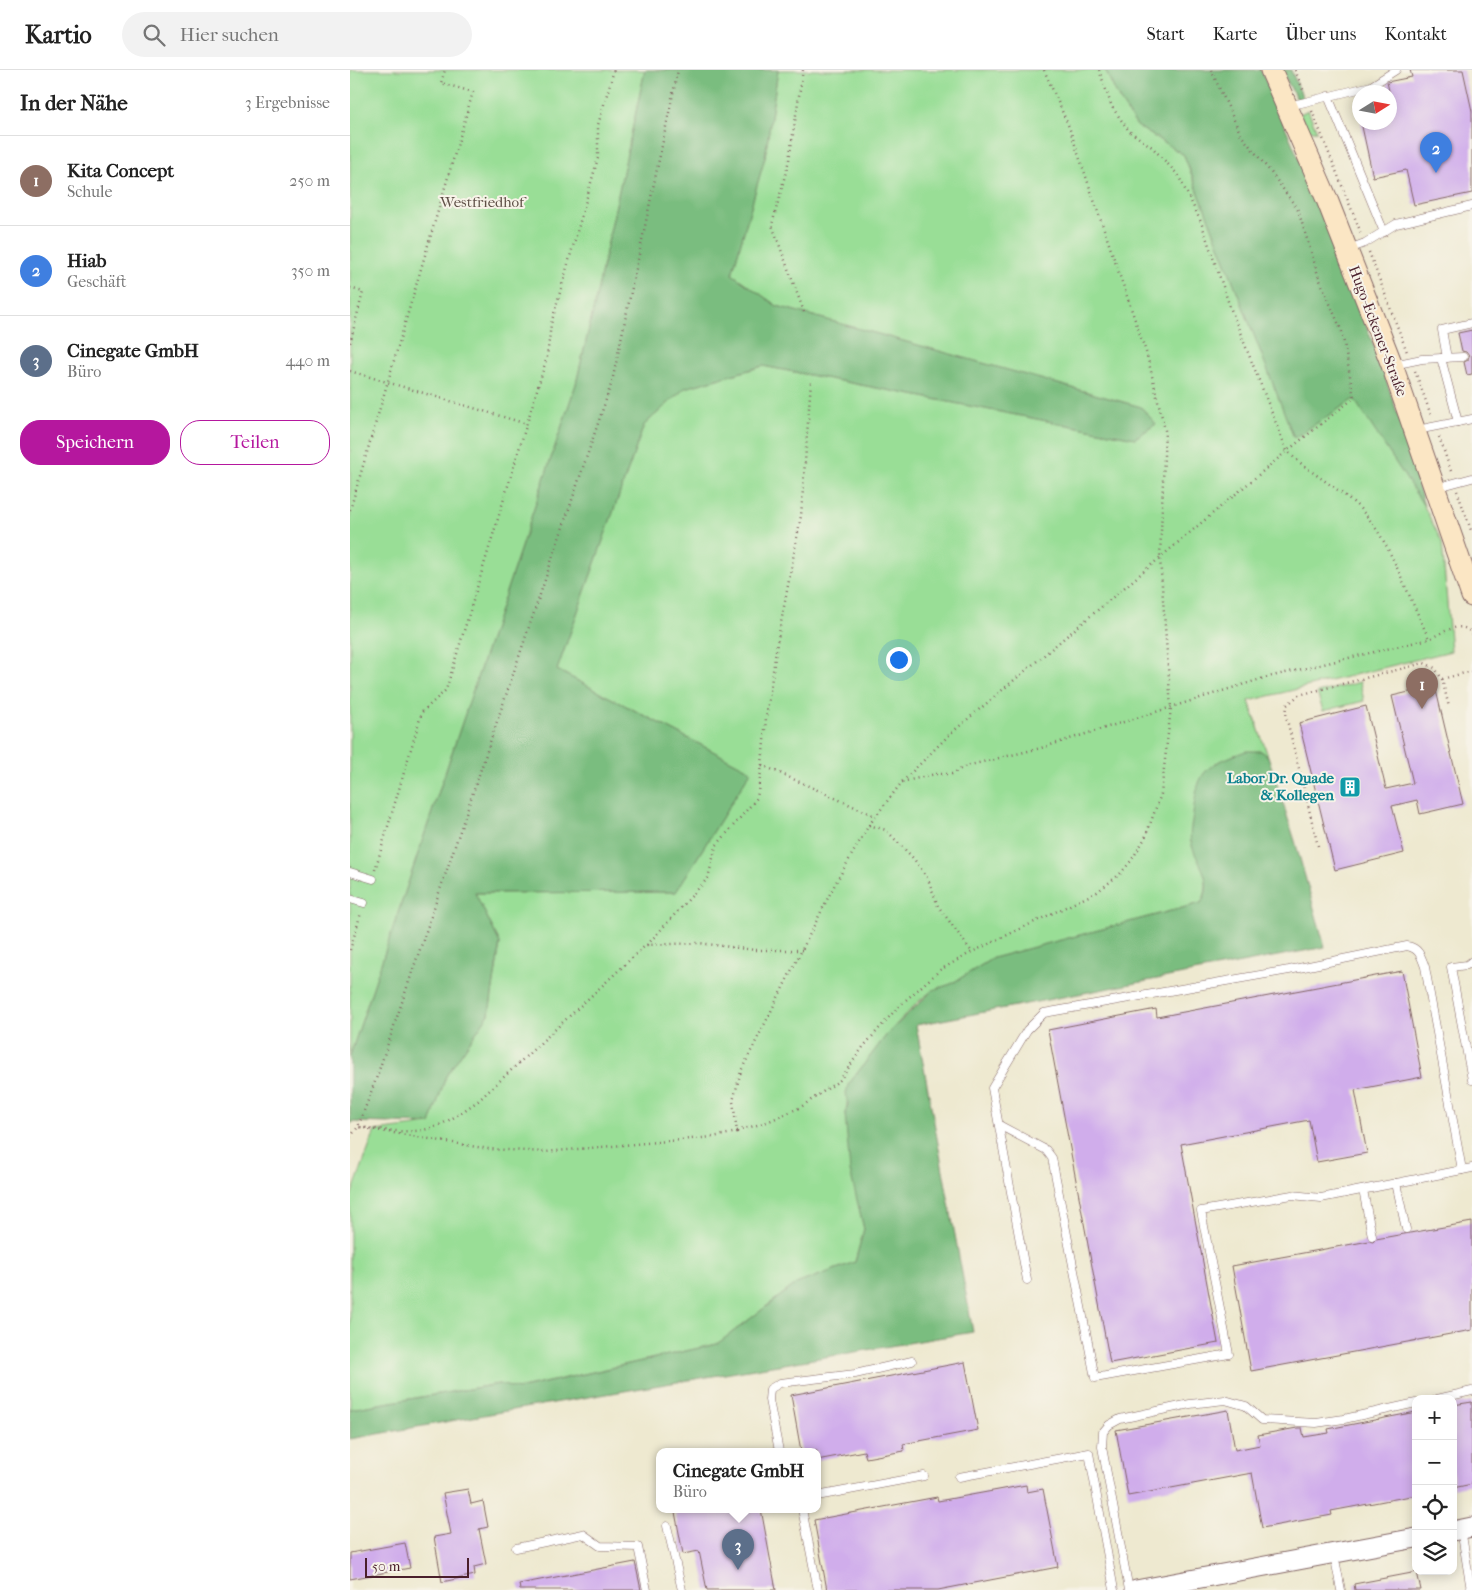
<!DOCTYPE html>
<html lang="de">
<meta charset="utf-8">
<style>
:root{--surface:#fff;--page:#f2f2f2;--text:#222;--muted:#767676;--line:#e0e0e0;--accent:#b5179e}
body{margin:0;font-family:"IM FELL French Canon",serif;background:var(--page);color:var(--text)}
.controls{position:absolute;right:15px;bottom:15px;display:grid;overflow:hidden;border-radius:10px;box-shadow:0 2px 12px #0003}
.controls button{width:45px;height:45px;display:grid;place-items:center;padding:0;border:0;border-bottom:1px solid var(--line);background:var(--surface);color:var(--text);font:25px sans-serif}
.compass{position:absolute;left:1002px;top:15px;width:45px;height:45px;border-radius:50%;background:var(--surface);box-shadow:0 2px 12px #0003;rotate:79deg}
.scale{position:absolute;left:15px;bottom:12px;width:104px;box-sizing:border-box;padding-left:5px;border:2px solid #4a1f2b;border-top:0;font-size:14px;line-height:18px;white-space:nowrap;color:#4a1f2b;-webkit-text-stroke:4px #f7f3e8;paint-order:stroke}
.you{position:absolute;left:548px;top:589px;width:18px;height:18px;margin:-12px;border:4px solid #fff;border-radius:50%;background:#1a73e8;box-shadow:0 0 0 8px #1a73e833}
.badge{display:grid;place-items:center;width:32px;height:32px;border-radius:50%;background:var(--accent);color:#fff;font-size:16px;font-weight:700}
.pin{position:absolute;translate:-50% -41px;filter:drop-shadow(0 1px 2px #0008)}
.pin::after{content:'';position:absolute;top:26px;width:18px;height:15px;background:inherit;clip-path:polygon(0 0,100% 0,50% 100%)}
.popup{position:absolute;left:306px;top:1378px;width:165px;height:65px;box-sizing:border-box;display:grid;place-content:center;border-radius:10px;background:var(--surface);filter:drop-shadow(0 1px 4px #0005);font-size:16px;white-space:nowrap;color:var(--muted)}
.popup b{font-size:19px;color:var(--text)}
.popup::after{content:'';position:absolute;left:50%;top:100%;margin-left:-10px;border:10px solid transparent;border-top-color:var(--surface)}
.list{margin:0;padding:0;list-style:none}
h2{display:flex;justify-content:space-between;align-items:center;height:65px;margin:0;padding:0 20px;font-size:21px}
h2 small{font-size:16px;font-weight:400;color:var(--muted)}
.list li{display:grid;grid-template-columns:32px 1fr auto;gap:15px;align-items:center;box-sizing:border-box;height:90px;padding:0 20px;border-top:1px solid var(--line)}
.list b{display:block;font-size:19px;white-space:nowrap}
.list p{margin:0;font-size:16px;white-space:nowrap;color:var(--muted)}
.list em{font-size:16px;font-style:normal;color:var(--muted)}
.actions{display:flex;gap:10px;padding:15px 20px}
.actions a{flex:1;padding:11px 0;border:1px solid var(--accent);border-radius:20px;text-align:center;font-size:18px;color:var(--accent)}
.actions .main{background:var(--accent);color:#fff}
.icon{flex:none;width:28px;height:28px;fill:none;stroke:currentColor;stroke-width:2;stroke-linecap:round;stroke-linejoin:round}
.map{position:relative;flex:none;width:1122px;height:1520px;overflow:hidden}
header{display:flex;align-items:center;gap:30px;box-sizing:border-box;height:70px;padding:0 25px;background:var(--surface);border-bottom:1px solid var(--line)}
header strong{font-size:24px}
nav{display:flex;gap:28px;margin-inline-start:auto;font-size:18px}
.search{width:350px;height:45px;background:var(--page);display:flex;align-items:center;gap:12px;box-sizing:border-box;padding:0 18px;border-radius:28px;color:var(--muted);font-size:19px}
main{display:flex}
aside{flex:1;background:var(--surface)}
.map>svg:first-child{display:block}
</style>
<header>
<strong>Kartio</strong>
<div class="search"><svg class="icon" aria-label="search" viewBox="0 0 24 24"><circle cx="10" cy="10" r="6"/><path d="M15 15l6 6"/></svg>Hier suchen</div>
<nav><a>Start</a><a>Karte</a><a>Über uns</a><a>Kontakt</a></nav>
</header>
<main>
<aside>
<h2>In der Nähe<small>3 Ergebnisse</small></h2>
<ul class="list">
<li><span class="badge" style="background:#8d6e63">1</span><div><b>Kita Concept</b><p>Schule</p></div><em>250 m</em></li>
<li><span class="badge" style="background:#3f7fe0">2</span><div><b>Hiab</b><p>Geschäft</p></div><em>350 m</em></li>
<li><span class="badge" style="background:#5c6f8a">3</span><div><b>Cinegate GmbH</b><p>Büro</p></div><em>440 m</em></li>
</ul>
<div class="actions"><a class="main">Speichern</a><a>Teilen</a></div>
</aside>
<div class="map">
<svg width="1122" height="1520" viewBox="0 0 1122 1520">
<rect width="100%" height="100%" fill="#f7f3e8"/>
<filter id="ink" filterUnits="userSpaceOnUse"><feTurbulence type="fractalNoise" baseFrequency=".02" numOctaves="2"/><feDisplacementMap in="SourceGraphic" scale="10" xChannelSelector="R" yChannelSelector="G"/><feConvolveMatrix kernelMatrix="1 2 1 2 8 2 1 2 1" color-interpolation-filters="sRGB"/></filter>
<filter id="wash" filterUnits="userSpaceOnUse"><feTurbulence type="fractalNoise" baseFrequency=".0096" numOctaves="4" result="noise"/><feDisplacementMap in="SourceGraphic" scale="20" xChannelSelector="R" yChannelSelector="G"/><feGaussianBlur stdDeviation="1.12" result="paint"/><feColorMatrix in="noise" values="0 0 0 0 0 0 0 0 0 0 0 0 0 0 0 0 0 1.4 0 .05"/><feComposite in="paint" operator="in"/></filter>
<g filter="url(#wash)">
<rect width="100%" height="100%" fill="#eee9d0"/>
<g fill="#99de96" stroke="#727e60">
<path d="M0,0H295L244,237L226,314L0,986Z"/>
<path d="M428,0H755L769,29L787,56L834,85L944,367L1004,328L1074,436L1092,472L1101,581L899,631L918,686L911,681L884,685L873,691L865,693L840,770C849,790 864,812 851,833L643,888L601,914L583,920L568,932L538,963L498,1015C496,1025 499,1033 495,1043L509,1137L514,1159L505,1192L446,1214L367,1274L167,1319L148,1314L0,1339V1129L25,1061L80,1054L96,1006L139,944L150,873L125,823L326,822L401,701L207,600L294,355L335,318L413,296L785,368L806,354L791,337L427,236L382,204L415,87Z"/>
<path d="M958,40L966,59L967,61C956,63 954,52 950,44Z"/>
<path d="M1010,612L1014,631L973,641L967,623Z"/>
</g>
<g fill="#7abd7f" stroke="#626e55">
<path d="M295,0H428L415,87L382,204L427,236L791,337L806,354L785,368L413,296L335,318L294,355L207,600L401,701L326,822L125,823L150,873L139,944L96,1006L80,1054L2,1052L0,1055V986L226,314L244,237Z"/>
<path d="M755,0H911C962,119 1014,239 1054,363C1061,387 1067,411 1074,436L1004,329L944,368L834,85L787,56L769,29Z"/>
<path d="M931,0H941L953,28L950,29L946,28Z"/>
<path d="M896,681H911L918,686L945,771L975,877L566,955L623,1262L162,1340L0,1369V1339L149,1314L168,1319L367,1274L446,1214L505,1192L514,1159L500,1101L495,1043L498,1034L496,1024L498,1015L538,963L583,920L601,914L643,888L851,833C866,809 846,794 841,772C839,764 842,753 843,745C848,699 854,696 896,681Z"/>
</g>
<g id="blocks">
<g fill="#d0adeb">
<path d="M1060,0H1113L1122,41V123L1064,135L1056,100L1023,107L1011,52H1040V38H1043L1037,12L1062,7Z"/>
<path d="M1122,260V304L1117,305L1114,292L1118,290L1119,286L1116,282L1112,281L1108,263Z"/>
<path d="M1085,616L1113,734L1070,744L1067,730L1042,736L1054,783L985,800L949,653L1016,636L1036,719L1063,713L1042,626Z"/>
<path d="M1052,901L1072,1007L1005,1020L1017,1083L967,1092L959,1050L831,1074L868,1273L760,1293L698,960L806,939L807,947Z"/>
<path d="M1122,1152V1260L901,1301L882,1196L1019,1171L1023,1172L1026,1169Z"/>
<path d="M615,1292L628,1360L553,1374L554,1381L516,1388L514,1381L467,1390V1381H451L441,1325Z"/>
<path d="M1122,1332V1414L1103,1418V1335Z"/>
<path d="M878,1340L885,1380L910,1375L908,1365L947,1358H952L954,1367L979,1363L978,1359L1066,1342V1425L981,1441L982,1445L912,1458L902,1403L778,1426L766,1360Z"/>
<path d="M676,1415L677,1422L693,1419L708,1497L588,1520H477L464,1450L587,1427L588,1431Z"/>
<path d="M118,1419L121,1434L133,1431L138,1457L129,1459L136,1494L124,1497L125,1505L92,1512L84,1467L101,1464L93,1423Z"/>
<path d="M342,1439H411L426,1520H357L349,1481L333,1484L325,1442Z"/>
<path d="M55,1473L60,1498L0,1509V1483Z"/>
<path d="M285,1492L291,1520H170L169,1514Z"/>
<path d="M1067,1502L1071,1520H1005L1004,1514Z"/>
</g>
</g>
</g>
<g filter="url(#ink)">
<use href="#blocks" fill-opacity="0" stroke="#836665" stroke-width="1"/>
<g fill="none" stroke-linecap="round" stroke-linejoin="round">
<g stroke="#836665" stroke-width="9">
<g id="service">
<path d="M978,26L1034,162"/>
<path d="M939,36L1021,16L1046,0"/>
<path d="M999,179L1015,173L1046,154L1122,136"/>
<path d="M1091,288L1108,352"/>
<path d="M1097,288L1092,260L1122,253"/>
<path d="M1043,295L1072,289L1113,287"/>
<path d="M1067,360L1122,349"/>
<path d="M1085,418L1122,408"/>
<path d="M0,802L23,809"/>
<path d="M0,829L14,833"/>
<path d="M1122,891L1117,895L1101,897L1122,1010"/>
<path d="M649,1055L696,1080L702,1088L745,1308L879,1284L851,1141L942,1125L971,1128L1122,1098"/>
<path d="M1046,1113L1056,1159"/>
<path d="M1013,1120L1022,1166"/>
<path d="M677,1210L642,1018L677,960L694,943L939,900L1057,876C1069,878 1071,886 1075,897L1112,1100"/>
<path d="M1087,1329L1122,1321"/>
<path d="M429,1381L419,1330L420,1319L430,1313L505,1304L562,1291"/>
<path d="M609,1407L739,1383L764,1520"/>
<path d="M467,1426L574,1406"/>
<path d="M452,1439L468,1520"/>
<path d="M317,1456L332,1520"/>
<path d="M1111,1459L1121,1520"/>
<path d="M166,1478L233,1464L250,1476L288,1477L297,1520"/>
<path d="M984,1484L991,1520"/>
<path d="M779,1520L752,1377L753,1362L759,1355L770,1349L840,1334L875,1330L896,1336L912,1350L966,1353L994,1349L1066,1333"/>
</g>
</g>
<g stroke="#836665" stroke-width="21">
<g id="tertiary">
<path d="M1103,1461L1122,1457"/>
<path d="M786,1520L1066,1468"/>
</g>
</g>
<g stroke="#836665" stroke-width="23">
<path id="secondary" d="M921,0L976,127L1042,295L1122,526"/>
</g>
<g stroke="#836665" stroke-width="2.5" stroke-dasharray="1 4" stroke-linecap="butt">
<path d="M453,0L439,90L422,155L454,242"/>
<path d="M749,0L762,37L779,61L802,77L828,105L851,152L880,237L937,381C957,401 982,414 1003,432C1027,453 1040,482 1052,509C1061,529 1070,549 1079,569"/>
<path d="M945,0L954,22"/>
<path d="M962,41L1011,163"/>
<path d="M1019,182L1057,282"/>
<path d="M0,218L13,222L0,273"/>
<path d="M0,301L177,354"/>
<path d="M1065,301L1082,348"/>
<path d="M1089,367L1102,404"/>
<path d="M1107,421L1122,463"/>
<path d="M0,440L123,22L91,13L95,0"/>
<path d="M1092,609L1099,637"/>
<path d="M412,695L525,746"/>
<path d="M552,712L585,704H602L616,696L691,678L914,608L1079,569C1092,563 1112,549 1122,564"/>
<path d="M519,755L536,760L564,789L578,809L588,836L622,882"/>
<path d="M968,776L936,646L937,635L949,625L1074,593L1085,598L1092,609L1122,601"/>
<path d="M25,800L72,642L96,620L197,287L201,254L248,88V55L264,0"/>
<path d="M297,875L358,808L366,776L407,728L412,695L416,648L427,574L451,446L461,311"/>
<path d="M0,880L11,843"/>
<path d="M452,880H405L349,873L296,875L128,1031C113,1041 98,1053 81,1058C59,1065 31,1059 8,1057L139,1079L195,1082L363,1067L387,1062L383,1031L391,1001L485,814L519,755L552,712L600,664L937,381L1004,328L992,262L969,208L948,140L923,105L891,65L861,0"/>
<path d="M387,1061L417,1052L451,1037L490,1010L513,977L548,937L590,900L622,882L747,822L770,804L781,791L795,768L811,724L821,638L810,488L815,360L797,285L719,57L694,0"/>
<path d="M0,1067L8,1057L26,1009L262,312L328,0"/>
</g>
<use href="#service" stroke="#fff" stroke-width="8"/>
<use href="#tertiary" stroke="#fff" stroke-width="19"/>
<use href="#secondary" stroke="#fbe6c4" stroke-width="21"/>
</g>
</g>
<defs>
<g id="building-square" transform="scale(1.125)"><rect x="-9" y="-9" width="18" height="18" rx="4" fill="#0f9aa8" stroke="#f7f3e8"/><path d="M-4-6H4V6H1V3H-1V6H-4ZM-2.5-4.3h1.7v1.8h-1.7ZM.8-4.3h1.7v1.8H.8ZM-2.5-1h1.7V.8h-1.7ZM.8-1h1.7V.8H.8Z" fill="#fff"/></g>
</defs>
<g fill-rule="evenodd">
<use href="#building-square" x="1000" y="717"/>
</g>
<g text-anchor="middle" stroke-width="4" stroke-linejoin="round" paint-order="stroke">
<g font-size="15" fill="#5e4f46" stroke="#f7f3e8">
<text x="132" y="137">Westfriedhof</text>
</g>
<g font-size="15" fill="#4a1f2b" stroke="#f7f3e8">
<text transform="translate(1028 261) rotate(69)" y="5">Hugo-Eckener-Straße</text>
</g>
<g font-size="15" font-weight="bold" fill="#0d838f" stroke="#f7f3e8" text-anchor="end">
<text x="984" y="713">Labor Dr. Quade<tspan x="984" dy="17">&amp; Kollegen</tspan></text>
</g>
</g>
</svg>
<div class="controls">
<button>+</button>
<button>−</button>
<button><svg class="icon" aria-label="locate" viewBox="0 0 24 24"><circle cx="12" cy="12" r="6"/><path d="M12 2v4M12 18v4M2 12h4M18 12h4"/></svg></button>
<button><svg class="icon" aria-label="layers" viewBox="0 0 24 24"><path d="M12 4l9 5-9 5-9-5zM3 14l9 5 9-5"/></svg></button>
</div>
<svg class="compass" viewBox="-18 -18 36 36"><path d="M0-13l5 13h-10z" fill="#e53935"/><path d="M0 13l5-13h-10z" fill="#767676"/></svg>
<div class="scale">50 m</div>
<div class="you"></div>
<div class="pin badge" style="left:1072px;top:639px;background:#8d6e63">1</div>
<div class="pin badge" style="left:1086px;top:103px;background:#3f7fe0">2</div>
<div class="pin badge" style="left:388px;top:1500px;background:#5c6f8a">3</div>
<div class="popup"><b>Cinegate GmbH</b>Büro</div>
</div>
</main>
